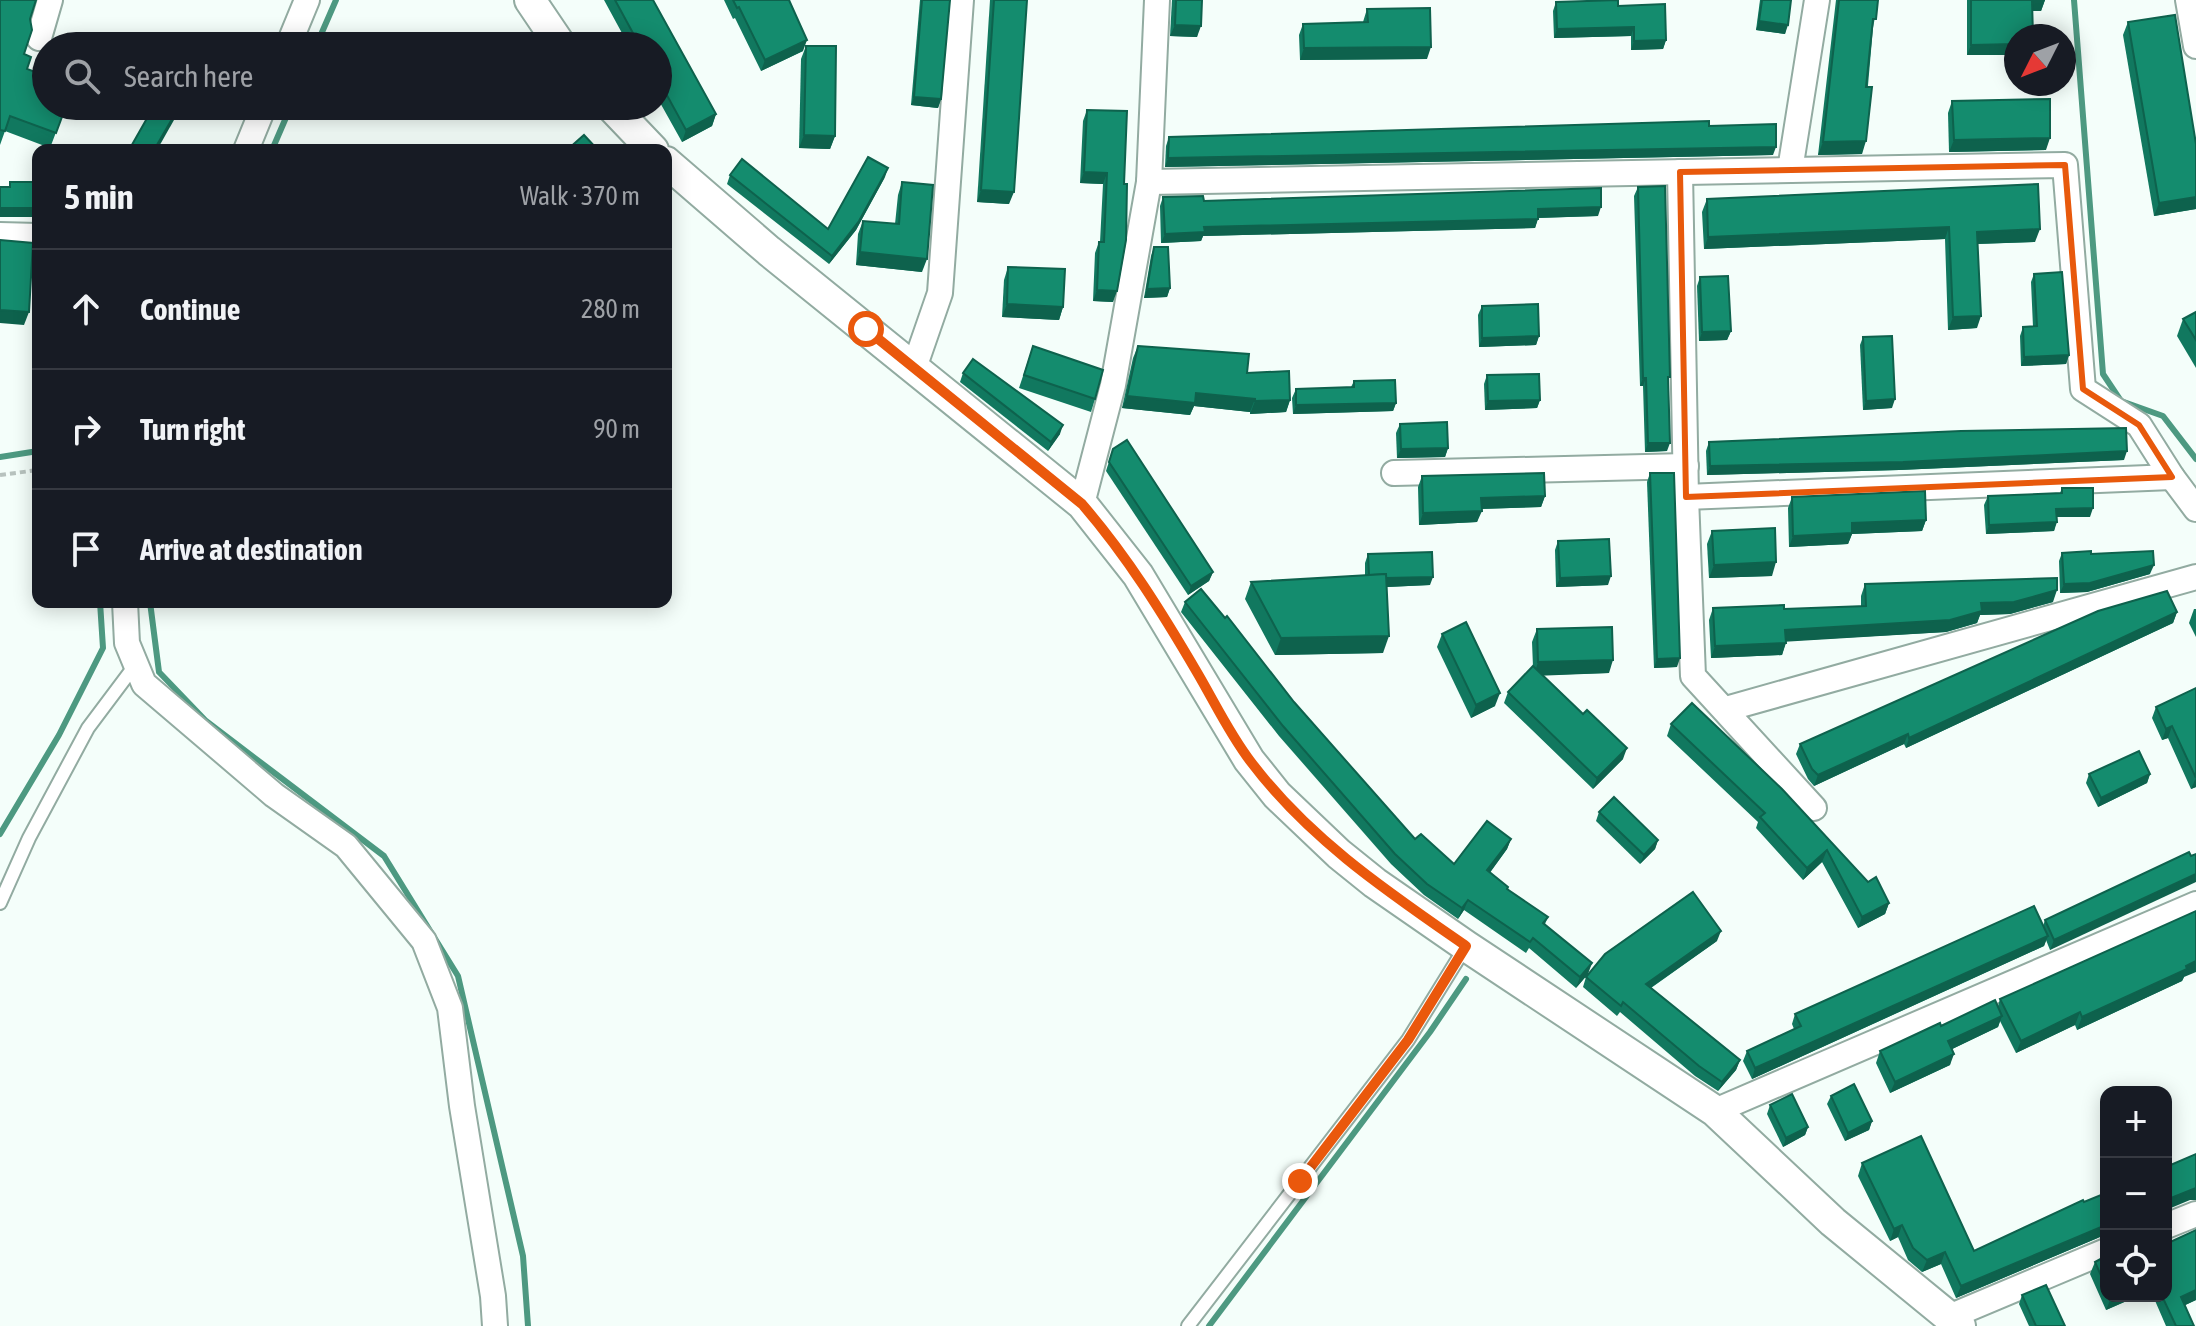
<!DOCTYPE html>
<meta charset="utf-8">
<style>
:root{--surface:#171b24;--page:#20242c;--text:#f1f3f6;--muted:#9ea1a6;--line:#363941}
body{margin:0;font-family:"Asap Condensed",sans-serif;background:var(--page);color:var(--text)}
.controls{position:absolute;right:24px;bottom:24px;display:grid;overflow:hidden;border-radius:16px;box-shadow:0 4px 20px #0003}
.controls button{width:72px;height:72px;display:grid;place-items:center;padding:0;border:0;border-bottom:2px solid var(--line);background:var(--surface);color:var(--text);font:40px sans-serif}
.compass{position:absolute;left:2004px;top:24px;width:72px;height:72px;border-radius:50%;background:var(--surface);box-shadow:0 4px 20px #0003;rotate:228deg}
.stop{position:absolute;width:24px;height:24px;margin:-18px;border:6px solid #ea580c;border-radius:50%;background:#fff}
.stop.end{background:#ea580c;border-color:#fff;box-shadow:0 2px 8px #0008}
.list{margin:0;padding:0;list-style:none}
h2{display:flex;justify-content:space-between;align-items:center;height:104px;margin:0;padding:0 32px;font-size:34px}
h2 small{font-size:26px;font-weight:400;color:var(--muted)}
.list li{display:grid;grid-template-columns:52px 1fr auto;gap:24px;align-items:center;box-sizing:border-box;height:120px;padding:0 32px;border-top:2px solid var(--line)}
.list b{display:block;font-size:30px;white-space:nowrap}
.list em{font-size:26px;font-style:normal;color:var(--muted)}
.icon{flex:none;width:44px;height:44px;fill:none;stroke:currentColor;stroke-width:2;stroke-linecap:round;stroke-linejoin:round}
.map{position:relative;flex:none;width:2196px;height:1326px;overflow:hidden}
.search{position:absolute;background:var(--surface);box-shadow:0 4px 20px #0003;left:32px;top:32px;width:640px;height:88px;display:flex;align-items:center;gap:20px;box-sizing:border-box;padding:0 28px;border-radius:44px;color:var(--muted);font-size:30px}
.panel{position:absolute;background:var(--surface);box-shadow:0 4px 20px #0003;left:32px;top:144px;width:640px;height:464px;border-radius:16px}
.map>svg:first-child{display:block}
</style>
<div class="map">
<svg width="2196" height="1326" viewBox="0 0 2196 1326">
<rect width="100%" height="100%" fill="#f4fefa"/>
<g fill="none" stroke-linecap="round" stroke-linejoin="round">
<g stroke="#4d9981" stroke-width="6">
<path d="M2074,0L2103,374L2121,401L2163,416L2196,459"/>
<path d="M316,46L336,0"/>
<path d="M272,150L291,106"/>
<path d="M0,457L38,451"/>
<path d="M150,602L159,672L206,721L384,856L458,976L523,1256L528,1326"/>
<path d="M0,834L59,735L103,648L100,602"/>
<path d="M1209,1326L1430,1032L1466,979"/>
</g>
<g stroke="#92aba1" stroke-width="16">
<g id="service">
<path d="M0,903L29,838L88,728L136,664"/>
<path d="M1188,1326L1408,1040L1466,946"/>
</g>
</g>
<g stroke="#92aba1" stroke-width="28">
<g id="minor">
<path d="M2188,0L2196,46"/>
<path d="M39,38L50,0"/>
<path d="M288,46L307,0"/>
<path d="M246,150L264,106"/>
<path d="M1790,170L1817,0"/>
<path d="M1680,172L1686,497L1693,676L1814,808"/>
<path d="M1149,182L2065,165L2083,389L2139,425L2172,477L2196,509"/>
<path d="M0,235L38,236"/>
<path d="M914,368L940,293L961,0"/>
<path d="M1394,473L1686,466"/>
<path d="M1686,497L2172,477"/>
<path d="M1082,504L1113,385L1149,182L1157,0"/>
<path d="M125,602L127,643L144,684L274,795L346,846L424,941L450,1008L462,1106L493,1296L495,1326"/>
<path d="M1726,709L2196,577"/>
<path d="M1715,1111L2196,904"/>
<path d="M2166,1226L2196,1214"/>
<path d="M1949,1317L2106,1251"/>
</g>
</g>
<g stroke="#92aba1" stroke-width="34">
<g id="tertiary">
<path d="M530,0L561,46"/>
<path d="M611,106L653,150"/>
<path d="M666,162L769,251L1082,504L1138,575L1249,760L1277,795L1339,854L1375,883L1466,946L1715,1111L1833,1222L1960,1326"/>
</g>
</g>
<path stroke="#b7c2be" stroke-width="4" stroke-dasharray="6 4" stroke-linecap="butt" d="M0,475L38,470"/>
<use href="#service" stroke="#fff" stroke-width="12"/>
<use href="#minor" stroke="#fff" stroke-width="24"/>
<use href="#tertiary" stroke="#fff" stroke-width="30"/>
</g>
<g fill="#11785f">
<path d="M0,0L30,19L24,54L27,69L66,106L50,148L5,131L0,145Z"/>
<path d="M604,0H653L716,114L712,126L682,142L658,99V46H629Z"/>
<path d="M724,0H789L803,51L761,71L735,18L733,19Z"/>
<path d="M920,0H950L941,99L938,108L911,105Z"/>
<path d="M990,0H1027L1009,204L977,202Z"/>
<path d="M1172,0H1202L1197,37L1170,36Z"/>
<path d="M1760,0H1791L1785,34L1756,30Z"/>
<path d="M1836,0H1878L1873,28L1862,154L1818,155Z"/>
<path d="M1967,0H2045L2041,11H2032L2016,36V55H1967Z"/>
<path d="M1556,2L1618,6L1666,40L1663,49L1631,50V36L1554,38L1553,11Z"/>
<path d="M1367,9L1427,59L1300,60L1299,35L1303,24L1363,22Z"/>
<path d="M2128,22L2196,144V209L2154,216L2123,35Z"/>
<path d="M806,46L835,136L830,149L799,148L801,59Z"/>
<path d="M1952,101L2046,150L1949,152L1948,113Z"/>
<path d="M1087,110L1127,111L1113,302L1093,301L1095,253L1099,242H1100L1103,184L1080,183L1083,121Z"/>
<path d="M1709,126L1773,155L1165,167L1166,146L1169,137Z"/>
<path d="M730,175L828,229L885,177L856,230L829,264L727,184Z"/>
<path d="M902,182L922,272L856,265L858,234L863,221L895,224L898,195Z"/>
<path d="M2038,184L2035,242L1978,244L1977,328L1948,330L1945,239L1704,249L1702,212L1707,199Z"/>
<path d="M1638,187L1668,383L1667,451L1645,452L1643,386H1640L1634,196Z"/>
<path d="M1163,197L1204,201L1598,216L1538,218L1535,228L1203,236L1201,241L1161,243L1160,206Z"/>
<path d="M1154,247L1170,288L1167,297L1144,298L1151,256Z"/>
<path d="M1008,267L1063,307L1059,320L1002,317L1004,280Z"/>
<path d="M2034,274L2069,355L2066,364L2021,366L2020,336L2023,327H2033L2031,282Z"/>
<path d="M1700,277L1731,331L1727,340L1699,341L1697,286Z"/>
<path d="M1482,306L1539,336L1536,345L1479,347L1478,315Z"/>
<path d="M2196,312V368L2177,336L2183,319Z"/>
<path d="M1863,337L1892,408L1863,410L1860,345Z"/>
<path d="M1033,346L1095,399L1091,412L1019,388Z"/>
<path d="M1138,346L1247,373L1290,400L1286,412L1250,414V412L1194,406L1190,415L1122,408L1133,358Z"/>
<path d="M963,373L1060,434L1048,451L960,382Z"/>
<path d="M1487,375L1540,400L1537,408L1485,410L1484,384Z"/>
<path d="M1354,381L1396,403L1393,411L1293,414L1292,398L1296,389L1351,387Z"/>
<path d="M1400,424L1448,448L1445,457L1397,458L1396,433Z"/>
<path d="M1709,442L2124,460L1899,470L1707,475L1706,451Z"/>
<path d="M1113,449L1213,572L1209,581L1188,595L1106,471Z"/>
<path d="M1650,473L1677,667L1654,668L1647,482Z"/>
<path d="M1422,476L1545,496L1541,507L1481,509L1477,522L1419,525L1418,487Z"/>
<path d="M2062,488L2090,517H2057L2054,531L1986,534L1984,505L1988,496L2060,493Z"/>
<path d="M1792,497L1926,520L1922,531L1852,534L1848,544L1789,547L1788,508Z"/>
<path d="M1712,531L1772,576L1709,578L1707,544Z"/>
<path d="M1558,541L1608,585L1556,587L1555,550Z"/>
<path d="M2062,553L2091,554L2150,574L2087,592L2060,593L2059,561Z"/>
<path d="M1368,554L1430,585L1386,587L1383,653L1275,655L1245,599L1251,582L1365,575V563Z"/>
<path d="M1865,584L2053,602L2010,614L1980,615L1977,623L1946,632L1786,641L1782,655L1711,658L1709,620L1713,608L1784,609L1861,606V596Z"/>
<path d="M1185,602L1294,702L1415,839L1454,864L1511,839L1507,849L1490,872L1507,889L1548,917L1545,924L1588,974L1576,988L1529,948L1526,953L1464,910L1458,919L1424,895L1391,864L1279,736L1181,612Z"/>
<path d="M2194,609H2196V637L2189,623Z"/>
<path d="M2177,612L2173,623L1906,748L1904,744L1814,786L1808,779L1796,754L1800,744Z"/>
<path d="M1537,629L1609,673L1542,675L1623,759L1593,789L1504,703L1508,692L1533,667L1532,642Z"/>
<path d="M1442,634L1495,706L1471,718L1437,647Z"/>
<path d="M2196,688V787L2191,789L2168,738L2162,740L2152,718L2156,707Z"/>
<path d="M1671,724L1868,882L1889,903L1885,914L1858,928L1822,862L1803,880L1756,828L1758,822L1667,736Z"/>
<path d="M2089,774H2150L2147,783L2098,807L2086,783Z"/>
<path d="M1599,812L1658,840L1655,849L1640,864L1596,821Z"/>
<path d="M2189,852L2050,950L2046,940L2044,946L1752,1079L1743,1061L1747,1051L1794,1029L1792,1024L1795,1014L2043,926L2045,920Z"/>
<path d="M1717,941L1651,988L1740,1060L1736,1070L1718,1091L1695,1076L1620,1012L1617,1016L1583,987L1586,977Z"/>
<path d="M2184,977L2182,981L2077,1030L2075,1025L2016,1053L2000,1021L1998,1027L1952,1049L1950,1065L1890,1093L1876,1063L1880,1051L1941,1026L1998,1006L2000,999Z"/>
<path d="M1831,1096L1872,1121L1869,1130L1845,1141L1827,1104Z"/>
<path d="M1770,1105L1808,1127L1805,1135L1783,1147L1767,1114Z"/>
<path d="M1862,1163L1974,1251L2100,1237L1956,1298L1941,1264L1922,1272L1908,1260L1898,1237L1890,1241L1858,1176Z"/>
<path d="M2106,1256V1296H2138L2106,1310L2090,1274L2095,1262Z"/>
<path d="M2022,1295L2065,1326H2029L2019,1304Z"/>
<path d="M2153,1296H2166L2196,1300L2185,1305L2194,1326H2166Z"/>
</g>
<g fill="#0e624d">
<path d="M2032,0H2045L2041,11H2028Z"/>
<path d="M1759,21L1788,25L1785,34L1756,30Z"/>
<path d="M1175,25L1201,26L1197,37L1170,36Z"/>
<path d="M1634,27L1631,36L1554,38L1557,29Z"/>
<path d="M807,40L803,51L761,71L765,60Z"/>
<path d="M1666,40L1663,49L1631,50L1634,41Z"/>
<path d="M2016,44V55H1967L1971,45Z"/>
<path d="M1431,47L1427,59L1300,60L1304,48Z"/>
<path d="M914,97L941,99L938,108L911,105Z"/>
<path d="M179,107L174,120L157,150H154Z"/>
<path d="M716,114L712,126L682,142L686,130Z"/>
<path d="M804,135L835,136L830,149L799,148Z"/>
<path d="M2050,138L2046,150L1949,152L1954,140Z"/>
<path d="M1866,141L1862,154L1818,155L1823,142Z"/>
<path d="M1776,147L1773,155L1165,167L1168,158Z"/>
<path d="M888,168L885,177L856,230L829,264L832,256Z"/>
<path d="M1084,172L1107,173L1103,184L1080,183Z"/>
<path d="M981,190L1014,192L1009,204L977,202Z"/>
<path d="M2196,197V209L2154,216L2159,203Z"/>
<path d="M1601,207L1598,216L1534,218L1538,209Z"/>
<rect x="0" y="208" width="38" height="9"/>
<path d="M1538,219L1535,228L1203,236L1201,241L1161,243L1165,234L1204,227Z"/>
<path d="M1949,227L1945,239L1704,249L1708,237Z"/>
<path d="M2040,229L2035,242L1973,244L1977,232Z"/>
<path d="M860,252L927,259L922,272L856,265Z"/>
<path d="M1170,288L1167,297L1144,298L1147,289Z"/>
<path d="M1097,290L1117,291L1113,302L1093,301Z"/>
<path d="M1007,304L1063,307L1059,320L1002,317Z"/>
<path d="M0,310L29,312L24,325L0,323Z"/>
<path d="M1981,316L1977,328L1948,330L1953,317Z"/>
<path d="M1731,331L1727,340L1699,341L1702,332Z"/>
<path d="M1539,336L1536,345L1479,347L1482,338Z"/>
<path d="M2069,355L2066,364L2021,366L2024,357Z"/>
<path d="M1643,378H1646L1643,386H1640Z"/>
<path d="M1196,393L1255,399L1250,412L1194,406L1190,415L1122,408L1127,396Z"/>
<path d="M1895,399L1892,408L1863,410L1866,401Z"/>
<path d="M1290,400L1286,412L1250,414L1255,401Z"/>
<path d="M1540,400L1537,408L1485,410L1488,401Z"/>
<path d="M1396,403L1393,411L1293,414L1296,405Z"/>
<path d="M1063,425L1060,434L1048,451L1051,442Z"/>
<path d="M1648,443H1670L1667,451L1645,452Z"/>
<path d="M1448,448L1445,457L1397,458L1401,449Z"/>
<path d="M2127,451L2124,460L1899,470L1707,475L1710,466Z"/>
<path d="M1545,496L1541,507L1477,509L1481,498Z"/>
<path d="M2093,508L2090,517H2053L2056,509Z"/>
<path d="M1482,511L1477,522L1419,525L1423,513Z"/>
<path d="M1926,520L1922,531L1852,534L1848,544L1789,547L1793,536L1852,523Z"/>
<path d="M2057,522L2054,531L1986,534L1989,525Z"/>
<path d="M1776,562L1772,576L1709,578L1714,565Z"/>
<path d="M2154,565L2150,574L2087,592L2060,593L2064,584Z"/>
<path d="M1213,572L1209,581L1188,595L1191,586Z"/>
<path d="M1611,576L1608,585L1556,587L1560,578Z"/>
<path d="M1433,577L1430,585L1366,588L1369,579Z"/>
<path d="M2057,590L2053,602L2010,614L1980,615L1977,623L1946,632L1781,642L1785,630L1981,603Z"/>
<path d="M2177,612L2173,623L1906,748L1909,738Z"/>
<path d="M1389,636L1383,653L1275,655L1281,638Z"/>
<path d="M1786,643L1782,655L1711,658L1715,646Z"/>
<path d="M1680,658L1677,667L1654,668L1657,659Z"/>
<path d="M1613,660L1609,673L1534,676L1538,662Z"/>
<path d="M1500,693L1495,706L1471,718L1476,705Z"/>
<path d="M2172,726L2168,738L2162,740L2166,729Z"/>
<path d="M1908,734L1904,744L1814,786L1818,775Z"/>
<path d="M1627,748L1623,759L1593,789L1597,778Z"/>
<path d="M2150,774L2147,783L2098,807L2101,798Z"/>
<path d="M2196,778V787L2191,789Z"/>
<path d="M1511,839L1507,849L1484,881L1487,870Z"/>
<path d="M1658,840L1655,849L1640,864L1644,855Z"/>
<path d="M1827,850L1822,862L1803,880L1807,868Z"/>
<path d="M2196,874V882L2050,950L2054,940Z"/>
<path d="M1468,900L1464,910L1458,919L1462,908Z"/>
<path d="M1889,903L1885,914L1858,928L1862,917Z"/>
<path d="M1721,931L1717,941L1643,993L1646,984Z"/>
<path d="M2048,936L2044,946L1752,1079L1755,1068Z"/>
<path d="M2196,961V972L2184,977L2182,981L2077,1030L2082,1017Z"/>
<path d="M1592,963L1588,974L1576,988L1580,977Z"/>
<path d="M2080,1012L2075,1025L2016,1053L2021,1041Z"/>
<path d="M2002,1016L1998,1027L1944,1053L1948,1041Z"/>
<path d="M1954,1054L1950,1065L1890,1093L1895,1082Z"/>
<path d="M1740,1060L1736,1070L1718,1091L1722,1082Z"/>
<path d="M1872,1121L1869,1130L1845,1141L1848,1133Z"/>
<path d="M1808,1127L1805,1135L1783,1147L1786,1138Z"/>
<path d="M2196,1188V1200H2190L2166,1210V1200Z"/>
<path d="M1902,1225L1898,1237L1890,1241L1894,1229Z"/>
<path d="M2105,1225H2106V1238L2100,1237L1956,1298L1961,1286Z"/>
<path d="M1945,1252L1941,1264L1922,1272L1927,1260Z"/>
<path d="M2196,1290V1300L2177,1309L2181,1297Z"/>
<path d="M2115,1296H2138L2106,1310L2111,1298Z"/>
</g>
<g fill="#148c6e" stroke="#0e624d" stroke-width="2">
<path d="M0,0H36L30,19L32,30L24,54L31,57L27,69L46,76V106H66L56,133L10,116L5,131L0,130Z"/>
<path d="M615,0H653L716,114L686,130L658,79V46H640Z"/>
<path d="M733,0H789L807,40L765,60L739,7L737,8Z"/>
<path d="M922,0H950L941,99L914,97Z"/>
<path d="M994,0H1027L1014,192L981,190Z"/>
<path d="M1176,0H1202L1201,26L1175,25Z"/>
<path d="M1618,0V6L1665,4L1666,40L1634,41V27L1557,29L1556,2Z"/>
<path d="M1762,0H1791L1788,25L1759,21Z"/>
<path d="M1839,0H1878L1876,19H1873L1866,87H1872L1866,141L1823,142Z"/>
<path d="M1971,0H2045H2032L2033,36H2016V44L1971,45Z"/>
<path d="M1430,8L1431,47L1304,48L1303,24L1368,22L1367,9Z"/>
<path d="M2175,15L2196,144V197L2159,203L2128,22Z"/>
<path d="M348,38L453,40V46H348Z"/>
<path d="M806,46H836L835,136L804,135Z"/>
<path d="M2050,99V138L1954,140L1952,101Z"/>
<path d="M154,106H177L179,107L154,150H129Z"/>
<path d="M1087,110L1127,111L1124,184H1127L1126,240L1117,291L1097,290L1099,242H1104L1107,173L1084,172Z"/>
<path d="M1709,121V126L1776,124V147L1168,158L1169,137Z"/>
<path d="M584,135L598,150H567Z"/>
<path d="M868,157L888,168L859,221L832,256L730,175L742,159L828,229Z"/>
<path d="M10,182H38V208H0V187H10Z"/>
<path d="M902,182L933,185L927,259L860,252L863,221L899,224Z"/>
<path d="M2038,184L2040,229L1977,232L1981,316L1953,317L1949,227L1708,237L1707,199Z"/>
<path d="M1665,186L1670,377H1668L1670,443H1648L1646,378H1643L1638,187Z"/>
<path d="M1601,188V207L1538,209V219L1204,227L1205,232L1165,234L1163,197L1203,196L1204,201Z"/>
<path d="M0,240L33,243L29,312L0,310Z"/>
<path d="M1154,247H1168L1170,288L1147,289Z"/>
<path d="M1008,267L1065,269L1063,307L1007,304Z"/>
<path d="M2062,272L2069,355L2024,357L2023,327L2037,326L2034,274Z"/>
<path d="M1728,276L1731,331L1702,332L1700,277Z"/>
<path d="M1538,304L1539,336L1482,338V306Z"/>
<path d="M2196,312V340L2183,319Z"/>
<path d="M1892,336L1895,399L1866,401L1863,337Z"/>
<path d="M1033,346L1103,370L1095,399L1024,375Z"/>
<path d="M1138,346L1249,354L1247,373L1289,371L1290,400L1255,401V399L1196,393L1195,403L1127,396Z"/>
<path d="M973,359L1063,425L1051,442L963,373Z"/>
<path d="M1539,374L1540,400L1488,401L1487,375Z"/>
<path d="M1395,380L1396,403L1296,405V389L1354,387V381Z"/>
<path d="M1447,422L1448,448L1401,449L1400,424Z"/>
<path d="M2126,428L2127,451L1903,462L1710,466L1709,442L1961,431Z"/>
<path d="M1127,440L1213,572L1191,586L1109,462L1113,449Z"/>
<path d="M1544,473L1545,496L1481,498L1482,511L1423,513L1422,476Z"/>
<path d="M1650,473H1674L1680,658L1657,659Z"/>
<path d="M2062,488H2093V508L2056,509L2057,522L1989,525L1988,496L2062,493Z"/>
<path d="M1925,491L1926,520L1852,523V533L1793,536L1792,497Z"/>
<path d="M1775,528L1776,562L1714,565L1712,531Z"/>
<path d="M1609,539L1611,576L1560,578L1558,541Z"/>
<path d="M2091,551V554L2153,551L2154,565L2090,583L2064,584L2062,553Z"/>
<path d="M1432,552L1433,577L1386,578V574L1369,575L1368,554Z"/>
<path d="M1386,574L1389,636L1281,638L1251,582Z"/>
<path d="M2057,578V590L2014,602L1981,603L1982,611L1950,620L1785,630L1786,643L1715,646L1713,608L1784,605V609L1866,606L1865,584Z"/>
<path d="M1201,589L1225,618L1227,616L1294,702L1415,839L1421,834L1454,864L1487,821L1511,839L1487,870L1508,887L1507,889L1548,917L1543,923L1592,963L1580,977L1533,938L1530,942L1468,900L1462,908L1427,884L1395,854L1283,726L1185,602Z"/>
<path d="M2167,591L2177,612L1909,738L1908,734L1818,775L1812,769L1800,744L2098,611Z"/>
<path d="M1466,622L1500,693L1476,705L1442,634Z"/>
<path d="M1612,627L1613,660L1538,662L1537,629Z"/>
<path d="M1533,666L1583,714L1587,710L1627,748L1597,778L1508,692Z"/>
<path d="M2196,688V778L2172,726L2166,729L2156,707Z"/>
<path d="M1692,703L1782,789L1868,882L1876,877L1889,903L1862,917L1827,850L1807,868L1760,817L1765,813L1671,724Z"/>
<path d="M2139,751L2150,774L2101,798L2089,774Z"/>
<path d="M1614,797L1658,840L1644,855L1599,812Z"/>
<path d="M2189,852L2191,856L2196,854V874L2054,940L2045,920Z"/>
<path d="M1693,892L1721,931L1646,984L1740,1060L1722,1082L1699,1066L1623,1002L1621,1006L1586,977L1605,954Z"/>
<path d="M2034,906L2048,936L1755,1068L1747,1051L1801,1026L1795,1014Z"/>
<path d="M2196,911V961L2186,966L2187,969L2082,1017L2080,1012L2021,1041L2000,999Z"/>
<path d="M1995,1000L2002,1016L1948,1041L1954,1054L1895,1082L1880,1051L1940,1023L1941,1026Z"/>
<path d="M1854,1084L1872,1121L1848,1133L1831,1096Z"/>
<path d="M1792,1094L1808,1127L1786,1138L1770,1105Z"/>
<path d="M1921,1136L1974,1251L2083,1200L2084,1202L2106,1193V1225L1961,1286L1945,1252L1927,1260L1913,1248L1902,1225L1894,1229L1862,1163Z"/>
<path d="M2196,1154V1188L2166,1200V1167Z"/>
<path d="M2196,1230V1290L2181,1297L2194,1326H2176L2162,1296H2166V1244Z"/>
<path d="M2106,1256V1287L2095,1262Z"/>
<path d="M2046,1285L2065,1326H2036L2022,1295Z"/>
</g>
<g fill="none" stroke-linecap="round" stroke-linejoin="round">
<path stroke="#ea580c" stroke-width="10" d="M866,329L1082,504C1127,556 1163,614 1198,674C1215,703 1230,735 1251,762C1309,839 1388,892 1466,946L1408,1040L1300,1181"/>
</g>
<path fill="none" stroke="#e8590c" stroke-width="6" stroke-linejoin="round" d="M2065,165L2083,389L2139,425L2172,477L1686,497L1680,172Z"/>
</svg>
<div class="controls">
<button>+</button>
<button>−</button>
<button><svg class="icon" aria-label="locate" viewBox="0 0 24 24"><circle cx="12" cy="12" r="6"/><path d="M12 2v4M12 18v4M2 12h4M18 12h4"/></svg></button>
</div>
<svg class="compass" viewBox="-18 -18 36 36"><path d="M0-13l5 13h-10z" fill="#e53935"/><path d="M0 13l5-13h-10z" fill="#9ea1a6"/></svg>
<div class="stop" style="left:866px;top:329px"></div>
<div class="stop end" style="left:1300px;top:1181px"></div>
<div class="search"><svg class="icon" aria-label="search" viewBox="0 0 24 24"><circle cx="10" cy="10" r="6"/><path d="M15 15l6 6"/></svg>Search here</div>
<section class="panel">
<h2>5 min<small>Walk · 370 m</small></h2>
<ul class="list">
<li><svg class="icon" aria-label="ahead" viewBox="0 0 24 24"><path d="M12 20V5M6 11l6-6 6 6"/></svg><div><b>Continue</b></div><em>280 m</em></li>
<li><svg class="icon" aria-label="right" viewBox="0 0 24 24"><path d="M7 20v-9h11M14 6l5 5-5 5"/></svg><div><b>Turn right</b></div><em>90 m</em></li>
<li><svg class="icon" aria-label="arrive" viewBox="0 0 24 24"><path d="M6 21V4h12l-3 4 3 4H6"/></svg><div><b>Arrive at destination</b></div></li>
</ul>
</section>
</div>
